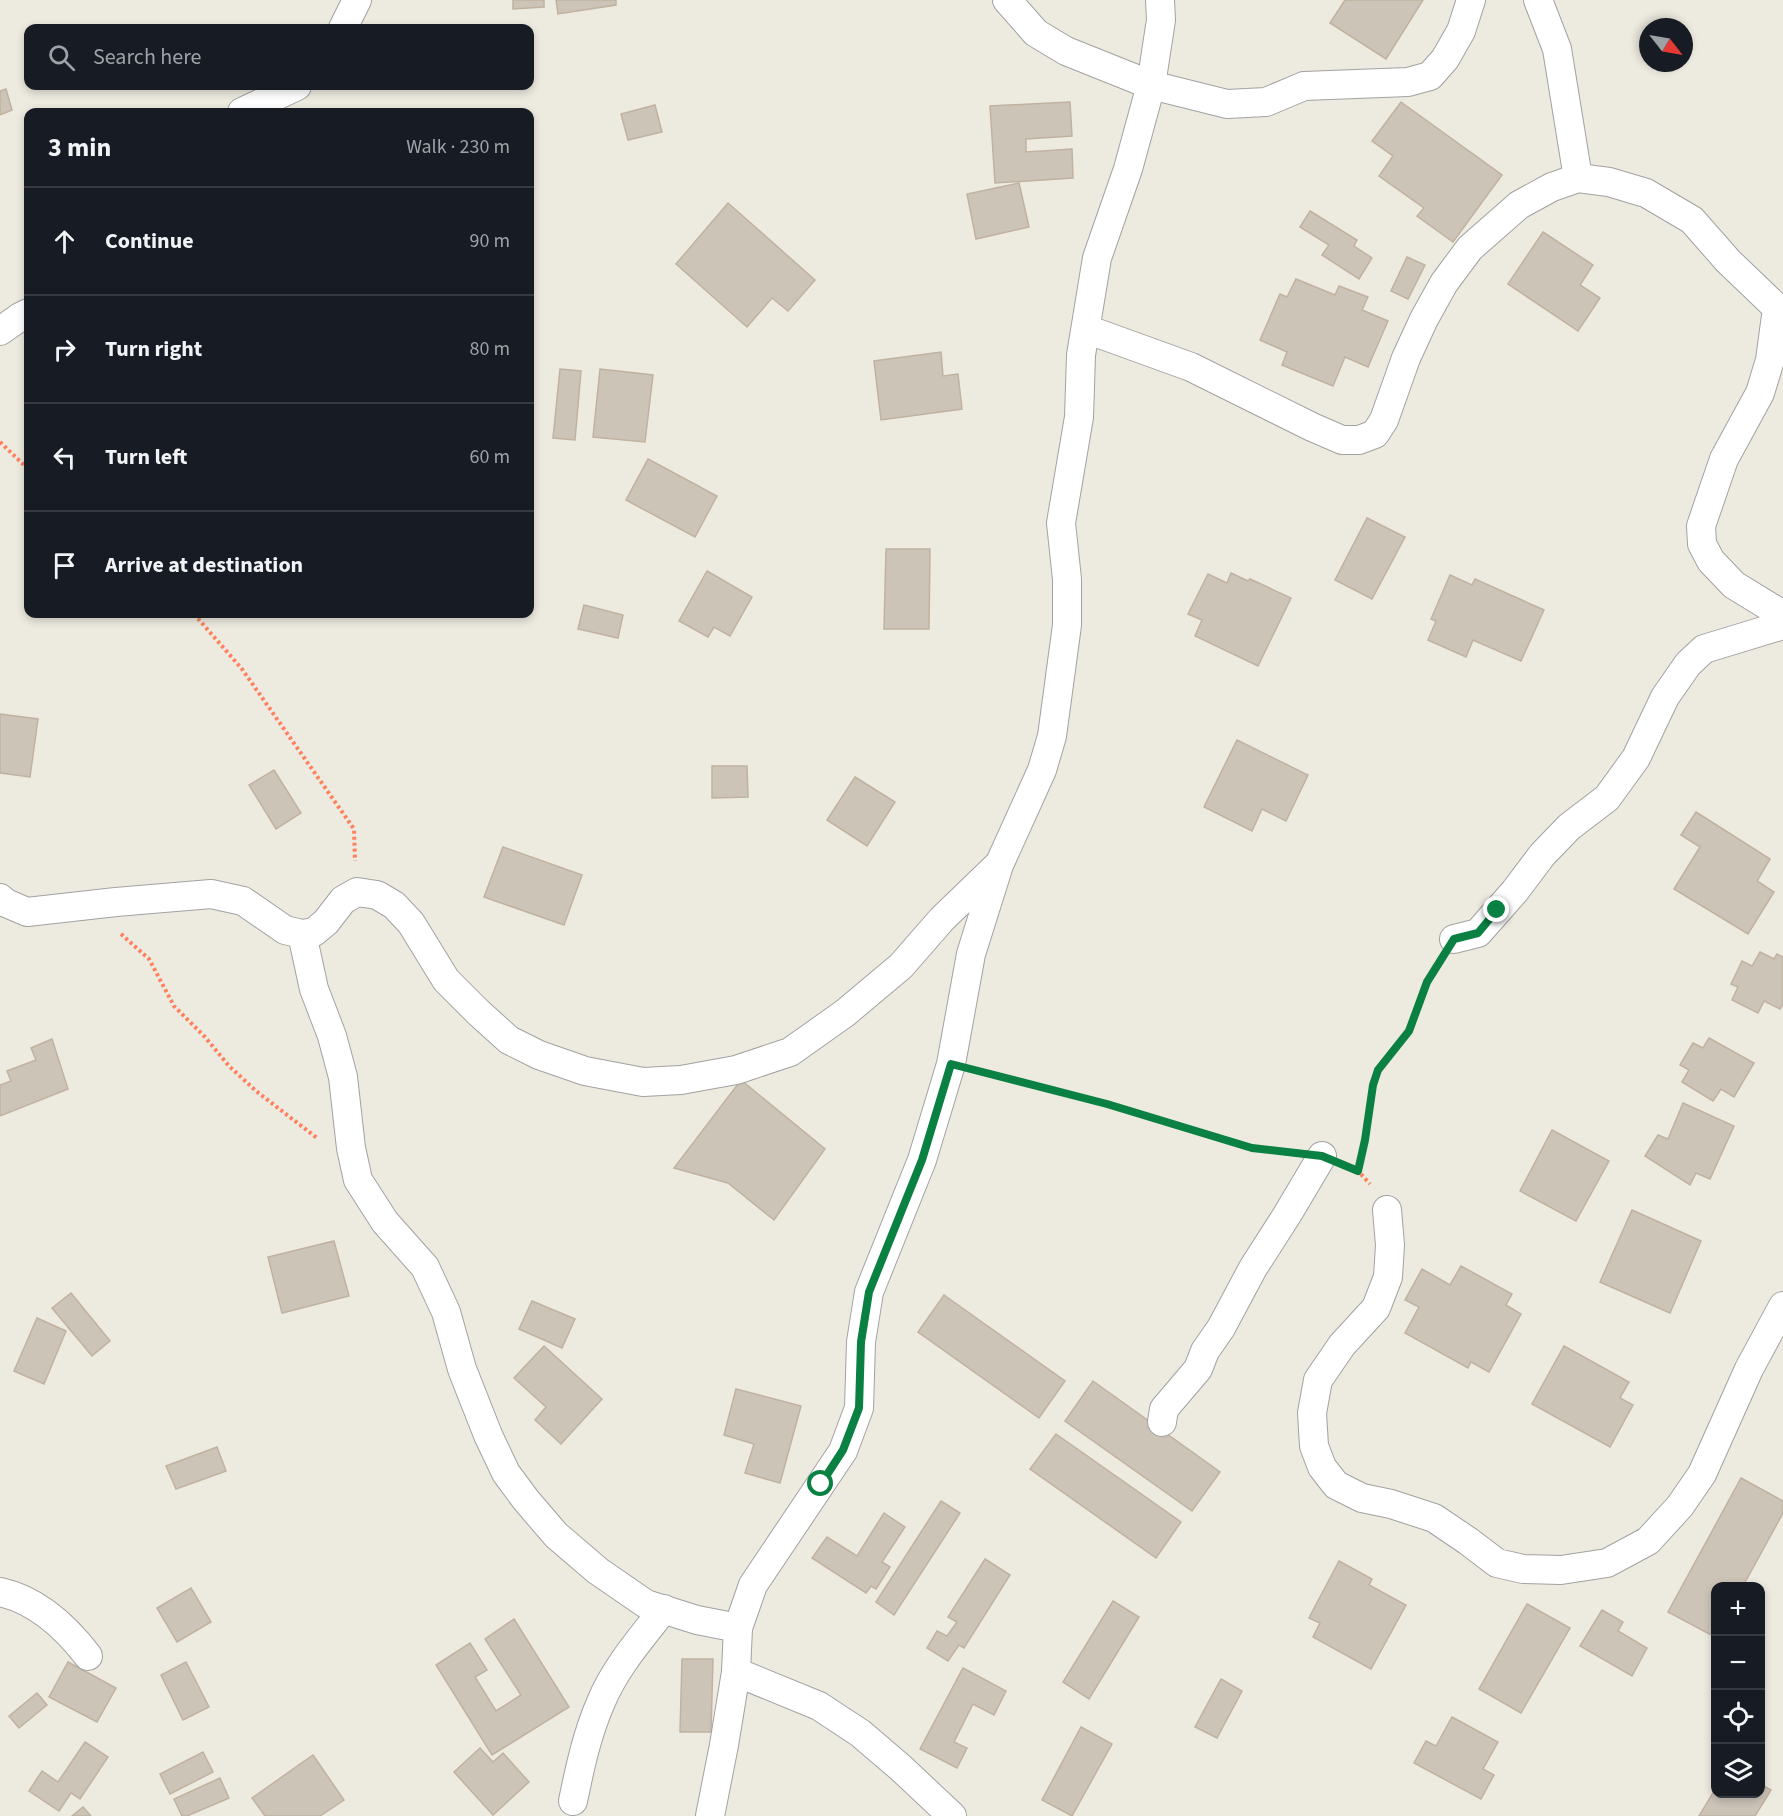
<!DOCTYPE html>
<meta charset="utf-8">
<style>
:root{--surface:#171b24;--page:#242831;--text:#f1f3f6;--muted:#9ea1a6;--line:#363941}
body{margin:0;font-family:"Source Sans 3",sans-serif;background:var(--page);color:var(--text)}
.controls{position:absolute;right:18px;bottom:18px;display:grid;overflow:hidden;border-radius:12px;box-shadow:0 3px 9px #0003}
.controls button{width:54px;height:54px;display:grid;place-items:center;padding:0;border:0;border-bottom:2px solid var(--line);background:var(--surface);color:var(--text);font:30px sans-serif}
.compass{position:absolute;left:1639px;top:18px;width:54px;height:54px;border-radius:50%;background:var(--surface);box-shadow:0 3px 9px #0003;rotate:121deg}
.stop{position:absolute;width:18px;height:18px;margin:-14px;border:4px solid #0b8043;border-radius:50%;background:#fff}
.stop.end{background:#0b8043;border-color:#fff;box-shadow:0 2px 6px #0008}
.list{margin:0;padding:0;list-style:none}
h2{display:flex;justify-content:space-between;align-items:center;height:78px;margin:0;padding:0 24px;font-size:26px}
h2 small{font-size:20px;font-weight:400;color:var(--muted)}
.list li{display:grid;grid-template-columns:39px 1fr auto;gap:18px;align-items:center;box-sizing:border-box;height:108px;padding:0 24px;border-top:2px solid var(--line)}
.list b{display:block;font-size:22px;white-space:nowrap}
.list em{font-size:20px;font-style:normal;color:var(--muted)}
.icon{flex:none;width:33px;height:33px;fill:none;stroke:currentColor;stroke-width:2;stroke-linecap:round;stroke-linejoin:round}
.map{position:relative;flex:none;width:1783px;height:1816px;overflow:hidden}
.search{position:absolute;background:var(--surface);box-shadow:0 3px 9px #0003;left:24px;top:24px;width:510px;height:66px;display:flex;align-items:center;gap:15px;box-sizing:border-box;padding:0 21px;border-radius:12px;color:var(--muted);font-size:22px}
.panel{position:absolute;background:var(--surface);box-shadow:0 3px 9px #0003;left:24px;top:108px;width:510px;height:510px;border-radius:12px}
.map>svg:first-child{display:block}
</style>
<div class="map">
<svg width="1783" height="1816" viewBox="0 0 1783 1816">
<rect width="100%" height="100%" fill="#edeadf"/>
<g fill="#cdc4b8" stroke="#c0b2a0" stroke-width="1.5">
<path d="M513,0H544V7L513,9Z"/>
<path d="M556,0H616V5L558,14Z"/>
<path d="M1345,0H1423L1386,59L1330,23Z"/>
<path d="M6,89L12,110L0,115V91Z"/>
<path d="M1070,102L1072,136L1026,139V152L1072,149L1073,178L995,183L990,106Z"/>
<path d="M1401,102L1502,175L1453,242L1417,216L1424,208L1379,176L1393,156L1372,141Z"/>
<path d="M655,105L662,132L628,140L621,114Z"/>
<path d="M1019,183L1029,227L976,239L967,194Z"/>
<path d="M728,203L815,280L788,311L772,298L747,327L676,264Z"/>
<path d="M1310,211L1357,240L1354,246L1372,258L1359,279L1322,255L1329,245L1300,227Z"/>
<path d="M1543,232L1593,265L1580,285L1600,298L1578,331L1508,284Z"/>
<path d="M1407,257L1425,265L1408,299L1391,291Z"/>
<path d="M1296,279L1335,295L1339,286L1368,297L1362,310L1388,321L1368,367L1345,357L1333,386L1282,365L1287,352L1260,340L1280,294L1287,297Z"/>
<path d="M941,352L943,376L958,374L962,409L881,420L874,361Z"/>
<path d="M560,369L581,371L575,440L553,438Z"/>
<path d="M600,369L653,375L645,442L593,437Z"/>
<path d="M648,459L717,496L695,537L626,500Z"/>
<path d="M1367,518L1405,537L1372,599L1335,580Z"/>
<path d="M886,549H930L929,629H884Z"/>
<path d="M707,571L752,597L730,636L714,627L708,637L679,621Z"/>
<path d="M1231,573L1248,581L1250,579L1291,598L1258,666L1195,636L1202,620L1188,614L1208,574L1227,583Z"/>
<path d="M1450,575L1472,585L1475,579L1544,610L1521,661L1473,640L1466,657L1428,640L1436,621L1431,619Z"/>
<path d="M584,605L623,615L618,638L578,629Z"/>
<path d="M0,714L38,719L30,777L0,773Z"/>
<path d="M1237,740L1308,775L1286,821L1262,809L1252,831L1204,807Z"/>
<path d="M712,766H747L748,797L712,798Z"/>
<path d="M274,770L301,813L276,829L249,785Z"/>
<path d="M855,777L895,802L867,846L827,820Z"/>
<path d="M1696,812L1770,859L1757,881L1774,892L1748,934L1674,889L1700,847L1681,835Z"/>
<path d="M503,847L582,875L564,925L484,897Z"/>
<path d="M1760,952L1774,959L1777,954L1783,957V1004L1780,1009L1764,1001L1758,1013L1732,1000L1738,987L1731,984L1742,961L1752,966Z"/>
<path d="M1709,1038L1754,1063L1734,1097L1721,1089L1713,1101L1682,1082L1689,1070L1680,1065L1693,1043L1703,1048Z"/>
<path d="M52,1039L68,1089L0,1116V1085L11,1081L7,1071L36,1060L31,1048Z"/>
<path d="M741,1080L825,1149L774,1220L728,1183L674,1168Z"/>
<path d="M1683,1103L1734,1126L1710,1179L1696,1173L1690,1185L1645,1156L1658,1135L1668,1139Z"/>
<path d="M1552,1130L1609,1161L1576,1221L1520,1191Z"/>
<path d="M1632,1210L1701,1241L1670,1313L1600,1282Z"/>
<path d="M334,1241L349,1296L282,1313L268,1257Z"/>
<path d="M1461,1266L1512,1294L1506,1305L1521,1314L1489,1372L1471,1362L1468,1368L1405,1333L1419,1307L1405,1300L1422,1269L1450,1285Z"/>
<path d="M71,1293L110,1341L92,1356L52,1308Z"/>
<path d="M944,1295L1065,1381L1039,1418L918,1332Z"/>
<path d="M532,1301L575,1319L562,1348L519,1329Z"/>
<path d="M37,1318L66,1331L44,1384L14,1371Z"/>
<path d="M544,1346L602,1399L561,1444L535,1420L546,1407L514,1378Z"/>
<path d="M1564,1346L1629,1382L1620,1398L1633,1405L1610,1447L1532,1404Z"/>
<path d="M1093,1381L1220,1472L1192,1511L1065,1421Z"/>
<path d="M736,1389L801,1406L780,1483L745,1473L754,1444L724,1435Z"/>
<path d="M1056,1434L1181,1522L1156,1558L1030,1469Z"/>
<path d="M217,1447L226,1471L176,1489L166,1466Z"/>
<path d="M1741,1478L1783,1501V1513L1743,1586H1716L1715,1637L1668,1612Z"/>
<path d="M941,1501L960,1513L894,1615L876,1602Z"/>
<path d="M884,1513L905,1527L882,1562L890,1567L876,1589L871,1586L866,1593L812,1558L827,1537L857,1556Z"/>
<path d="M985,1559L1010,1575L964,1648L959,1645L948,1661L927,1648L937,1631L947,1636L957,1622L948,1617Z"/>
<path d="M1339,1561L1372,1579L1369,1585L1406,1605L1371,1669L1313,1637L1320,1623L1309,1618Z"/>
<path d="M191,1588L211,1622L177,1642L157,1608Z"/>
<path d="M1113,1601L1139,1617L1089,1699L1063,1682Z"/>
<path d="M1527,1604L1570,1628L1521,1713L1479,1689Z"/>
<path d="M1602,1610L1623,1622L1618,1631L1647,1648L1632,1676L1580,1646Z"/>
<path d="M514,1619L569,1707L492,1755L436,1665L470,1643L487,1670L475,1677L496,1711L521,1695L485,1639Z"/>
<path d="M682,1659H713L711,1732H680Z"/>
<path d="M68,1662L116,1688L97,1722L49,1697Z"/>
<path d="M186,1662L209,1707L183,1720L161,1675Z"/>
<path d="M963,1668L1006,1691L994,1715L973,1704L954,1742L967,1748L957,1768L920,1749Z"/>
<path d="M1221,1679L1242,1691L1217,1738L1195,1727Z"/>
<path d="M37,1693L47,1705L19,1728L9,1716Z"/>
<path d="M1452,1717L1498,1742L1483,1769L1494,1775L1481,1799L1414,1763L1426,1741L1436,1746Z"/>
<path d="M1081,1727L1112,1744L1072,1816L1042,1800Z"/>
<path d="M85,1742L108,1757L80,1799L71,1793L59,1811L29,1791L42,1771L58,1782Z"/>
<path d="M480,1748L493,1762L503,1753L529,1782L493,1815L454,1772Z"/>
<path d="M203,1752L213,1772L170,1794L160,1774Z"/>
<path d="M313,1755L344,1800L320,1816H265L252,1798Z"/>
<path d="M220,1778L229,1798L187,1816H182L174,1799Z"/>
<path d="M1760,1784L1771,1790L1755,1816H1699L1716,1788V1794H1760Z"/>
<path d="M83,1807L91,1816H72Z"/>
</g>
<g fill="none" stroke-linecap="round" stroke-linejoin="round">
<g stroke="#a2a2a2" stroke-width="30">
<g id="street">
<path d="M1007,0L1036,33L1066,51L1151,85L1227,104L1266,102L1304,86L1408,82L1430,76L1445,59L1461,31L1471,0"/>
<path d="M1538,0L1557,49L1578,178"/>
<path d="M343,28L357,0"/>
<path d="M242,112L297,86"/>
<path d="M1086,329L1191,367L1312,427L1342,440H1359L1375,434L1384,420L1406,358L1424,319L1444,283L1470,248L1519,205L1552,187L1578,178L1609,182L1646,193L1692,220L1728,261L1777,308L1770,360L1760,393L1724,459L1701,526L1702,544L1711,561L1734,585L1783,615"/>
<path d="M0,331L20,317L28,313"/>
<path d="M0,898L6,903L27,912L116,902L211,894L243,901L285,930L302,934L314,932L326,922L343,900L357,892L377,895L394,905L411,923L446,980L479,1013L509,1040L539,1055L585,1071L643,1082L681,1080L736,1070L790,1052L845,1013L901,966L942,919L997,866"/>
<path d="M302,934L314,989L332,1036L343,1077L351,1148L358,1180L385,1222L425,1267L446,1312L462,1369L488,1435L506,1473L526,1500L556,1535L598,1571L646,1604L697,1620L738,1628"/>
<path d="M1454,939L1478,933L1515,891L1542,855L1569,827L1607,798L1636,758L1665,697L1688,664L1704,649L1783,625"/>
<path d="M1387,1210L1390,1245L1388,1277L1376,1308L1342,1345L1318,1380L1312,1413L1314,1446L1322,1467L1336,1485L1362,1498L1391,1504L1434,1518L1468,1541L1497,1563L1523,1569L1561,1570L1607,1563L1648,1541L1680,1506L1702,1474L1749,1369L1783,1306"/>
<path d="M1162,1422L1164,1409L1198,1369L1205,1351L1221,1328L1253,1268L1287,1215L1322,1156"/>
<path d="M0,1592C37,1600 65,1626 88,1656"/>
<path d="M736,1672L819,1706L860,1733L901,1768L952,1816"/>
<path d="M573,1801C580,1767 587,1734 601,1702C615,1668 641,1638 664,1609"/>
<path d="M710,1816L724,1745L736,1672L738,1628L753,1585L843,1451L859,1408L861,1342L869,1292L922,1160L951,1064L971,954L999,865L1042,770L1052,736L1067,625V579L1061,523L1079,417L1081,355L1097,258L1128,169L1151,85L1161,20L1160,0"/>
</g>
</g>
<g stroke="#ff805e" stroke-width="4" stroke-dasharray="3 3" stroke-linecap="butt">
<path d="M0,442L28,469"/>
<path d="M194,614L242,669L354,829L355,861"/>
<path d="M121,934L149,959L174,1006L205,1037L229,1066L256,1091L317,1138"/>
<path d="M980,1072L1107,1104L1252,1148L1286,1152"/>
<path d="M1351,1168L1358,1171L1370,1184"/>
<path d="M1358,1171L1365,1139L1373,1085L1378,1070L1409,1031L1427,982L1438,966"/>
</g>
<use href="#street" stroke="#fff" stroke-width="28"/>
</g>
<g fill="none" stroke-linecap="round" stroke-linejoin="round">
<path stroke="#0b8043" stroke-width="8" d="M821,1484L843,1450L859,1408L861,1342L869,1292L922,1160L951,1064L1107,1104L1252,1148L1322,1156L1358,1171L1365,1140L1373,1085L1378,1070L1409,1031L1427,982L1454,939L1478,933L1497,910"/>
</g>
</svg>
<div class="controls">
<button>+</button>
<button>−</button>
<button><svg class="icon" aria-label="locate" viewBox="0 0 24 24"><circle cx="12" cy="12" r="6"/><path d="M12 2v4M12 18v4M2 12h4M18 12h4"/></svg></button>
<button><svg class="icon" aria-label="layers" viewBox="0 0 24 24"><path d="M12 4l9 5-9 5-9-5zM3 14l9 5 9-5"/></svg></button>
</div>
<svg class="compass" viewBox="-18 -18 36 36"><path d="M0-13l5 13h-10z" fill="#e53935"/><path d="M0 13l5-13h-10z" fill="#9ea1a6"/></svg>
<div class="stop" style="left:821px;top:1484px"></div>
<div class="stop end" style="left:1497px;top:910px"></div>
<div class="search"><svg class="icon" aria-label="search" viewBox="0 0 24 24"><circle cx="10" cy="10" r="6"/><path d="M15 15l6 6"/></svg>Search here</div>
<section class="panel">
<h2>3 min<small>Walk · 230 m</small></h2>
<ul class="list">
<li><svg class="icon" aria-label="ahead" viewBox="0 0 24 24"><path d="M12 20V5M6 11l6-6 6 6"/></svg><div><b>Continue</b></div><em>90 m</em></li>
<li><svg class="icon" aria-label="right" viewBox="0 0 24 24"><path d="M7 20v-9h11M14 6l5 5-5 5"/></svg><div><b>Turn right</b></div><em>80 m</em></li>
<li><svg class="icon" aria-label="left" viewBox="0 0 24 24"><path d="M17 20v-9H6M10 6l-5 5 5 5"/></svg><div><b>Turn left</b></div><em>60 m</em></li>
<li><svg class="icon" aria-label="arrive" viewBox="0 0 24 24"><path d="M6 21V4h12l-3 4 3 4H6"/></svg><div><b>Arrive at destination</b></div></li>
</ul>
</section>
</div>
